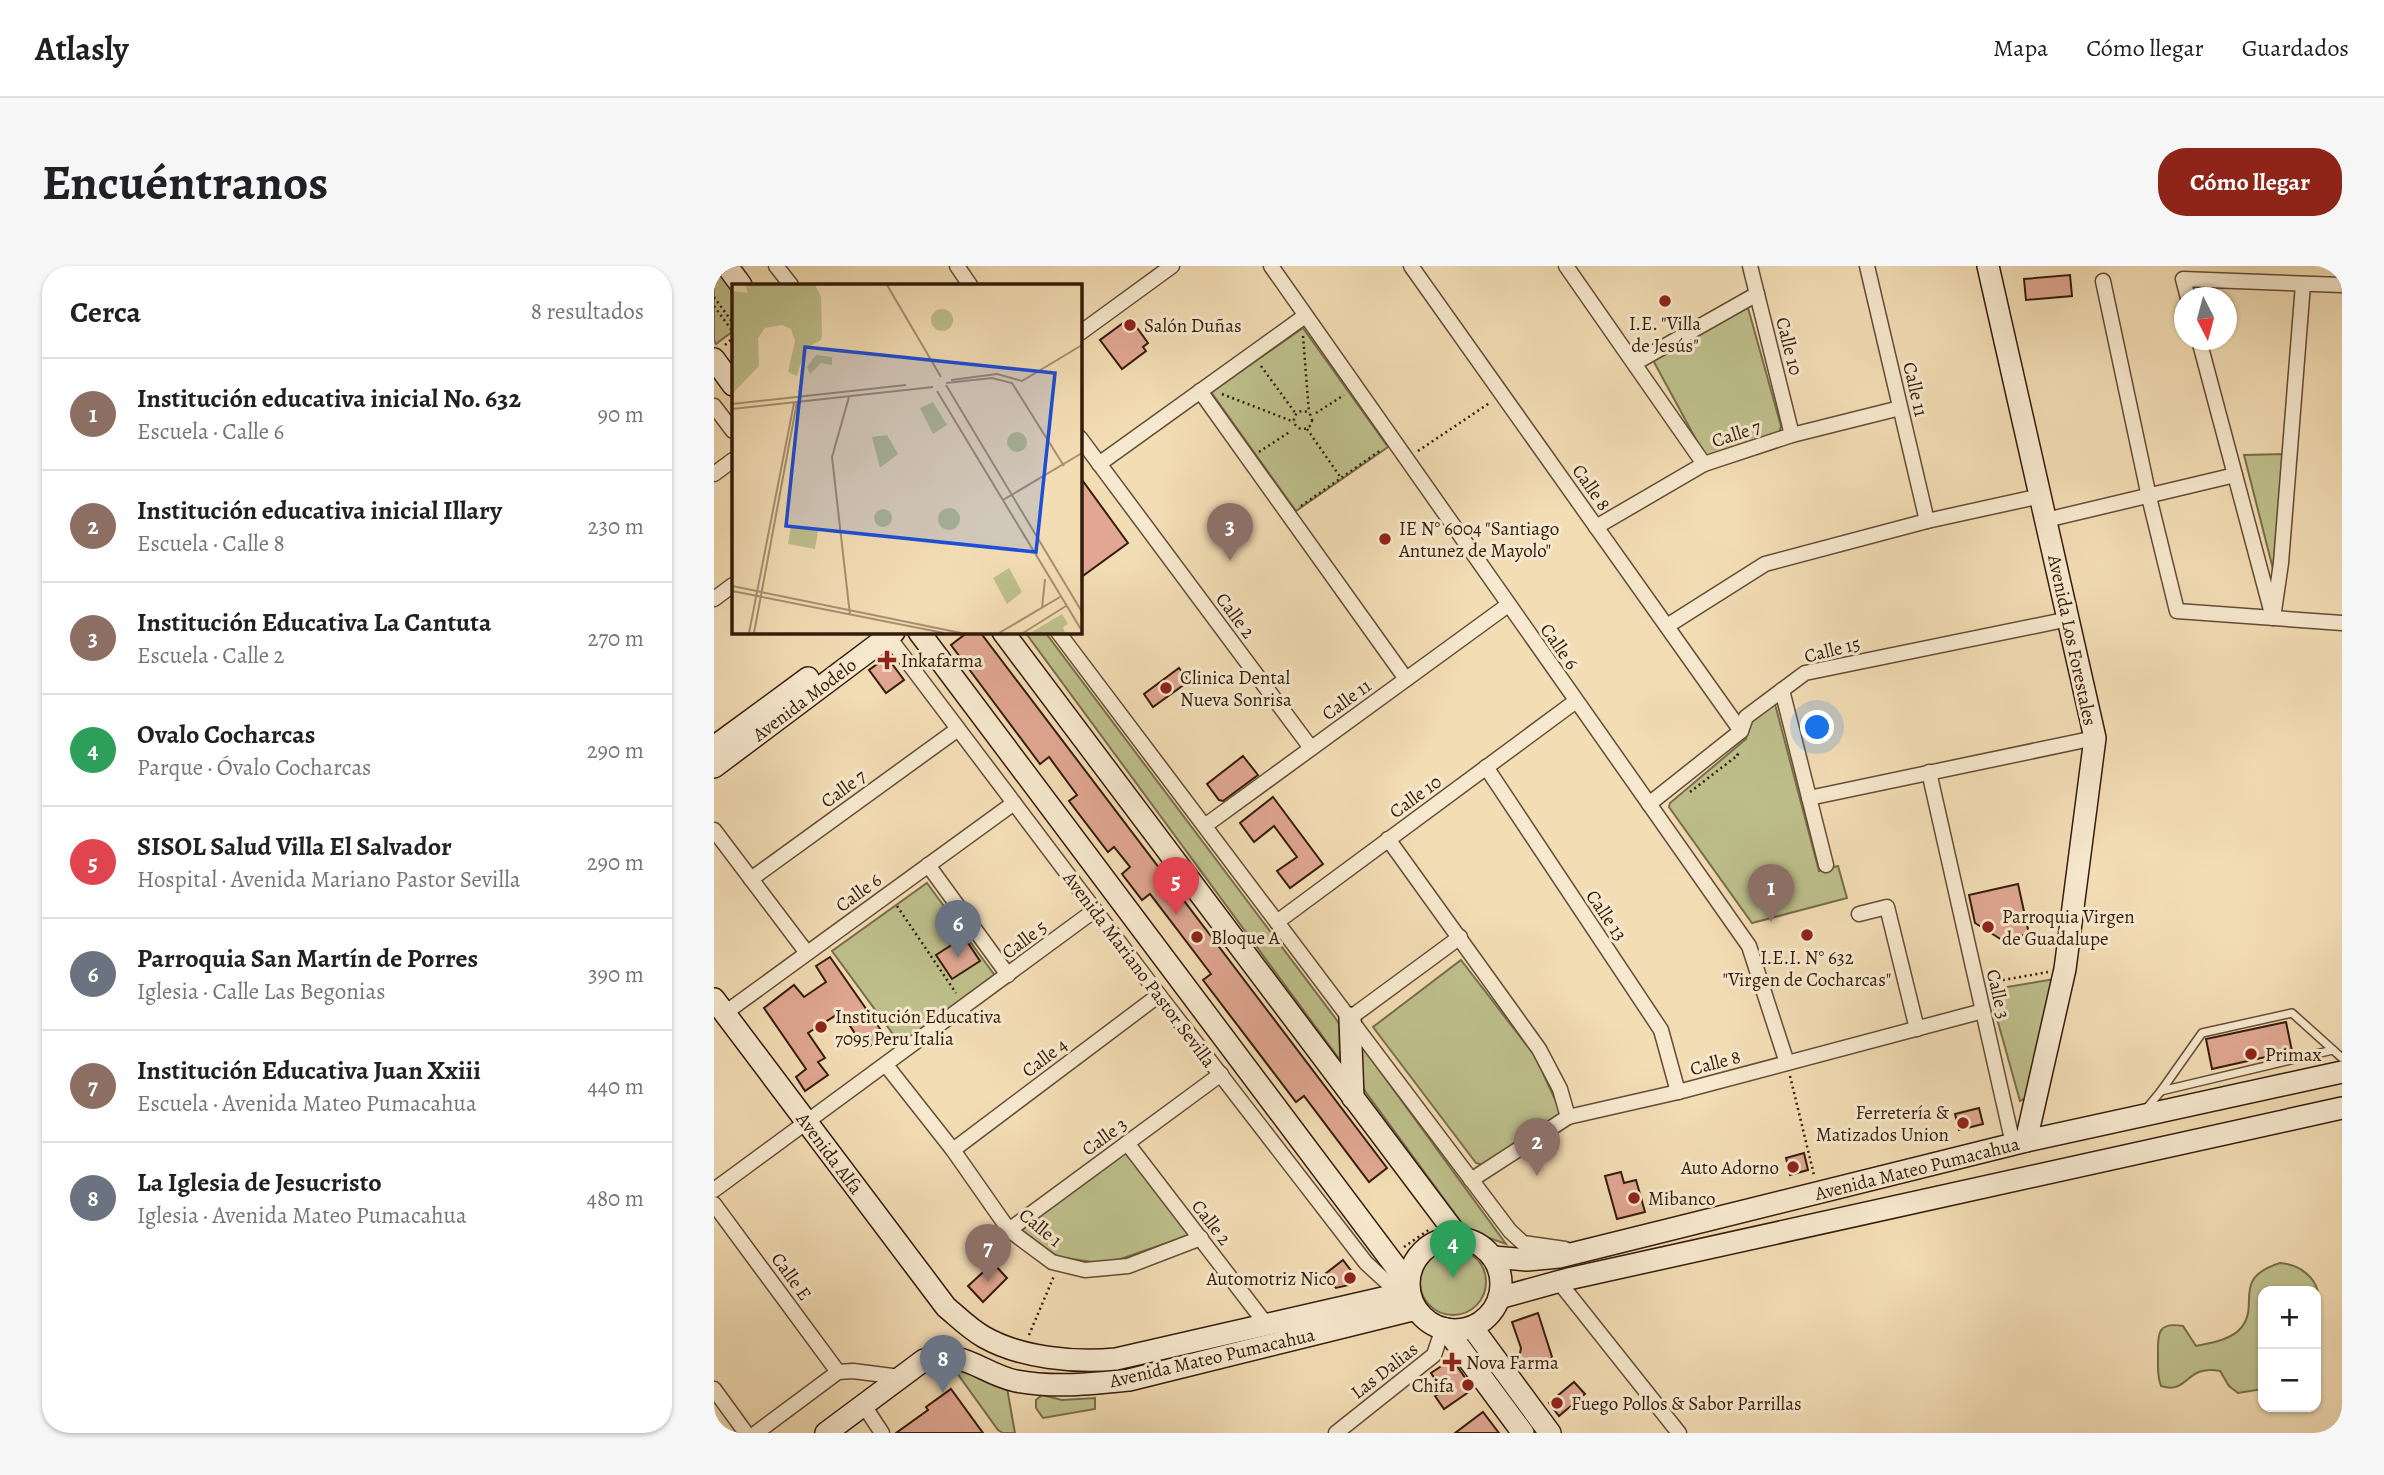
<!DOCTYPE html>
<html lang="es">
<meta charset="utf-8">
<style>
:root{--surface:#fff;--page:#f6f6f6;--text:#202124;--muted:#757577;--line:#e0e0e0;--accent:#8f2418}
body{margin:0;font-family:Alegreya,serif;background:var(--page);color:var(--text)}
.controls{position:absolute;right:21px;bottom:21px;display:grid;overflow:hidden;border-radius:14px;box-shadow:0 2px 5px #0004}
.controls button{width:63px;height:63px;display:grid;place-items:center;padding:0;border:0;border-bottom:2px solid var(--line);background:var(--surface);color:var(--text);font:35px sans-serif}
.compass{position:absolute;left:1460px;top:21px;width:63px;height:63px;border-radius:50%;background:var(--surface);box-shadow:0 2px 5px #0004;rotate:174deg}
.you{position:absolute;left:1104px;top:462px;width:24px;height:24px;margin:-18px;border:5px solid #fff;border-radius:50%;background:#1a73e8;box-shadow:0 0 0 10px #1a73e833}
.badge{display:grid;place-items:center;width:46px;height:46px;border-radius:50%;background:var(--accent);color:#fff;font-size:23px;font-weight:700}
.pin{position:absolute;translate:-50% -58px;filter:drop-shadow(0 2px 4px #0008)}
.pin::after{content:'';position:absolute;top:37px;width:24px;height:21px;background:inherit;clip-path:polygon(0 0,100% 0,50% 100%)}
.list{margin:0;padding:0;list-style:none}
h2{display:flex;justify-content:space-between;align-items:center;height:91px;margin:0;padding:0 28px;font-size:30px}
h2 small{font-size:23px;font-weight:400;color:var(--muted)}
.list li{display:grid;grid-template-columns:46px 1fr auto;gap:21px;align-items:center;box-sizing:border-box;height:112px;padding:0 28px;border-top:2px solid var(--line)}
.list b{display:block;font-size:26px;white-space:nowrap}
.list p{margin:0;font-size:23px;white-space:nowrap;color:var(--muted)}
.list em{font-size:23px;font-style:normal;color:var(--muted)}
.map{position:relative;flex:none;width:1628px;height:1167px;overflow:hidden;border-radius:28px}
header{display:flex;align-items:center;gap:42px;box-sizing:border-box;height:98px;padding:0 35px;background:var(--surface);border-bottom:2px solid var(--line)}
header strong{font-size:33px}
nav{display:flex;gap:38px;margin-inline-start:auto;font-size:24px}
.intro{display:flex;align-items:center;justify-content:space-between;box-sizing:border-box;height:168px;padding:0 42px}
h1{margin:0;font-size:49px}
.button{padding:18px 32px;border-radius:28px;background:var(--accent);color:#fff;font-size:24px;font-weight:700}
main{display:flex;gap:42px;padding:0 42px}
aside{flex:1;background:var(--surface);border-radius:28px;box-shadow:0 2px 5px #0004}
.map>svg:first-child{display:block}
</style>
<header>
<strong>Atlasly</strong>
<nav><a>Mapa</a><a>Cómo llegar</a><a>Guardados</a></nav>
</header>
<div class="intro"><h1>Encuéntranos</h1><a class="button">Cómo llegar</a></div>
<main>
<aside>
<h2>Cerca<small>8 resultados</small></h2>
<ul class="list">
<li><span class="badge" style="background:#8d6e63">1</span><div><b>Institución educativa inicial No. 632</b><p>Escuela · Calle 6</p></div><em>90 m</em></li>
<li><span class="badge" style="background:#8d6e63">2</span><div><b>Institución educativa inicial Illary</b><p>Escuela · Calle 8</p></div><em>230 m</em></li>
<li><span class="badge" style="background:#8d6e63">3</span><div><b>Institución Educativa La Cantuta</b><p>Escuela · Calle 2</p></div><em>270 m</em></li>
<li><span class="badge" style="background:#2e9e5b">4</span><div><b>Ovalo Cocharcas</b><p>Parque · Óvalo Cocharcas</p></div><em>290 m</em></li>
<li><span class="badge" style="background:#e0444e">5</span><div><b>SISOL Salud Villa El Salvador</b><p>Hospital · Avenida Mariano Pastor Sevilla</p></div><em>290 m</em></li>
<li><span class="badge" style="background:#6b7280">6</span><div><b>Parroquia San Martín de Porres</b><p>Iglesia · Calle Las Begonias</p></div><em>390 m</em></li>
<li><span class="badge" style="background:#8d6e63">7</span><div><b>Institución Educativa Juan Xxiii</b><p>Escuela · Avenida Mateo Pumacahua</p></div><em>440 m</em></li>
<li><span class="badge" style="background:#6b7280">8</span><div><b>La Iglesia de Jesucristo</b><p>Iglesia · Avenida Mateo Pumacahua</p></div><em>480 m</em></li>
</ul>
</aside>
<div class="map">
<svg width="1628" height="1167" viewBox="0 0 1628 1167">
<rect width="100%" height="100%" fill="#f3ddb5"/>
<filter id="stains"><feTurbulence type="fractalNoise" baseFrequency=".00286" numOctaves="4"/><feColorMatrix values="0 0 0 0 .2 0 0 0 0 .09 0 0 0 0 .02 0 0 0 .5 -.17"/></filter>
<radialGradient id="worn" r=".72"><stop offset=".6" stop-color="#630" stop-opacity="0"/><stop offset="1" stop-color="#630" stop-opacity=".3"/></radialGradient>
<g fill="#bec08c" stroke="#796e4b" stroke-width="2">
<path d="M0,0H7L19,19V65L2,78L0,74Z"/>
<path d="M1029,40L1034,42L1067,160L1065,167L991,190L940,96L941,91Z"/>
<path d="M589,62L674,181L582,245L497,126Z"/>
<path d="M1570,188L1559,303L1530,189Z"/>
<path d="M311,366H331L622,753L625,758L626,794Z"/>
<path d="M1061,438L1105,605L1124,600L1133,632L1038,657L955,541L956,537L1032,473L1037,452Z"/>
<path d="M213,617L282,711L187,779L118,685Z"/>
<path d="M747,694L821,790L845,842L846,849L769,899L762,897L659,761Z"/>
<path d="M1341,713L1314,831L1306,835L1275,724Z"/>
<path d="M644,775L792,978L761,967L747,956L651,825L647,814Z"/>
<path d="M414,885L476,969L392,998L344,991L306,964Z"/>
<circle cx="739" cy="1016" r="33"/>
<path d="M1566,997C1589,999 1611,1017 1602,1042V1025H1549V1123L1524,1127L1515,1120L1506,1105C1471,1098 1475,1129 1447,1120C1443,1109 1444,1102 1444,1091C1444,1071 1441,1055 1469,1060L1482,1080C1496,1077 1517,1074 1527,1062C1547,1038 1516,1013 1566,997Z"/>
<path d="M244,1104L293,1122L301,1167H289L284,1164L243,1107Z"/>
<path d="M328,1129L348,1134L381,1132V1143L329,1152L322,1142V1134Z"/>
</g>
<g fill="#e1a792" stroke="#341b0a" stroke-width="2">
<path d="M1356,9L1358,30L1312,34L1310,13Z"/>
<path d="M416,52L434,77L429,81L432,85L408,103L386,74Z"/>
<path d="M366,211L414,277L366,312Z"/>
<path d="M254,366H266L673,902L655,916L590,830L582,836L489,714L497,708L436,628L428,634L408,608L416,601L400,581L394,586L355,535L363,529L335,491L326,498L237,379Z"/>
<path d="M173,391L190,414L172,427L155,404Z"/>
<path d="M465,402L475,415L439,441L430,428Z"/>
<path d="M529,490L544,509L509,535L505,534L493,518Z"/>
<path d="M559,531L609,598L576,622L563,605L583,591L560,560L540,576L526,557Z"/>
<path d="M1304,618L1315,668L1288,674L1261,657L1255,629Z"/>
<path d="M250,671L266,695L238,713L222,689Z"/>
<path d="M116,691L171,770L151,783L127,746L94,767L111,792L104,796L114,809L91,825L82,811L92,803L50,742L80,719L90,731L112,716L102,700Z"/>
<path d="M1572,756L1578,785L1498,803L1492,773Z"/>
<path d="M1265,842L1269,858L1245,864L1241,848Z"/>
<path d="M1090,887L1094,904L1076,909L1072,892Z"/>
<path d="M907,906L910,917L922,914L931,946L903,953L891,910Z"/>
<path d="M629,994L642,1011L639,1018L622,1022L611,1008Z"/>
<path d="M279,997L293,1012L269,1036L254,1020Z"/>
<path d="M824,1047L838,1091L832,1102L812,1104L805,1092L807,1082L798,1056Z"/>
<path d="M738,1093L759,1123L730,1143L721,1130L729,1125L717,1107Z"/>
<path d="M860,1116L871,1128L845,1150L835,1137Z"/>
<path d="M237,1123L269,1167H182L214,1144L212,1141Z"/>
<path d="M769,1146L785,1167H741Z"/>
</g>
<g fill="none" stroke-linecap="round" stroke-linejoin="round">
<g stroke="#644c35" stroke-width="10">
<g id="lane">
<path d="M1447,825L1488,767L1578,747L1628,792"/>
<path d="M1433,842L1447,825L1619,784"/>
</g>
</g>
<g stroke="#644c35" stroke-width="17">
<g id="street">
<path d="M62,0L77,19"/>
<path d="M243,0L256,19"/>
<path d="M557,0L1035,680L1073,797"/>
<path d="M697,0L1027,465"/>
<path d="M852,0L990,198"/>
<path d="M1036,0L1078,169"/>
<path d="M1153,0L1213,255"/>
<path d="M1389,15L1435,231L1463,345L1628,357"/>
<path d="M1474,32L1469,13L1628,19"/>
<path d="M366,67L458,0"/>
<path d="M1485,74L1557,344"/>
<path d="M921,97L1043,28"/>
<path d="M486,125L692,413"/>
<path d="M0,140L19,165"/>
<path d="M366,172L597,482"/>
<path d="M385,198L591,50"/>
<path d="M0,208L19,194"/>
<path d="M1332,254L1521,209"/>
<path d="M882,261L990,198L1078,169L1186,142"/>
<path d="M0,333L19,319"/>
<path d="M1559,352L1567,297L1589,18"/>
<path d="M953,360L1051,298L1213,255L1327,230"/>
<path d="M171,366L445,729L652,997L676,1019L694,1023"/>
<path d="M344,366L796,965L809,977L851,983"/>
<path d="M1068,424L1112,599"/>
<path d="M772,501L947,764L964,826"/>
<path d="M1215,506L1299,878"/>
<path d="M1095,532L1381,472"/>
<path d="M935,538L1027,465L1032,451L1091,407L1355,353"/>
<path d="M492,559L794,339"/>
<path d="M0,564L93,687"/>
<path d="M674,573L825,783L846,823L854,851"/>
<path d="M214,599L294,709"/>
<path d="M37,613L244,463"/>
<path d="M1145,648L1173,641L1203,763"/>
<path d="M563,656L862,435"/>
<path d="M11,747L300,537"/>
<path d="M636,752L746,671"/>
<path d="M172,799L239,884L295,964L338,996L371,1004L414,1000L487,972"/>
<path d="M413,877L552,1058"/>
<path d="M239,884L445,729"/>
<path d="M757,914L854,851L964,826L1269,745"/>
<path d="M0,924L381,644"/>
<path d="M0,938L124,1106"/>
<path d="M295,964L507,808"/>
<path d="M845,1016L965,1167"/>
<path d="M0,1123L32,1167"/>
<path d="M149,1138L168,1167"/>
<path d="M42,1167L124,1106L139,1105L186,1111"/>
<path d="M622,1167L720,1089L729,1062"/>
</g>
</g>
<g stroke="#341b0a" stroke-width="24">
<g id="secondary">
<path d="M13,0L27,19"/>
<path d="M1274,0L1381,472L1351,703L1312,875"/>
<path d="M0,93L19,119"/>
<path d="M205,366L694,1017"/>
<path d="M289,366L745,972"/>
<path d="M0,481L94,412"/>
<path d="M0,501L180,366"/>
<path d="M0,733L232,1041C244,1051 256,1063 270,1071C307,1092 361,1097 402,1093L695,1026"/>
<path d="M636,752L639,832"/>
<circle cx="741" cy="1018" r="46"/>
<path d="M779,991L813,994L845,991L1312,875L1628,806"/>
<path d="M785,1032L854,1013L1628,842"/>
<path d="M758,1061L836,1167"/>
<path d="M732,1063L809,1167"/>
<path d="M112,1167L210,1094C248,1081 268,1108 302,1115C340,1122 377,1118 415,1114L702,1043"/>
</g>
</g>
<g stroke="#341b0a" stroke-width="2.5" stroke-dasharray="2 3.5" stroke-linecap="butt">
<path d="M0,31L19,57"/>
<path d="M0,40L19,66"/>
<path d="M589,70L595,147"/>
<path d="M11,79L19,72"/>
<path d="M547,100L582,148"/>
<path d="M508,128L580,156"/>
<circle cx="589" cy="154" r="9"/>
<path d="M602,147L630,129"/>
<path d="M593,163L627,212"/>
<path d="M704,185L777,136"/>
<path d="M545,186L577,165"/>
<path d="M587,240L667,184"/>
<path d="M976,526L1024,489L1022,487"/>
<path d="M183,640L242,727"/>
<path d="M1278,716L1334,706"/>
<path d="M1076,810L1100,909"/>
<path d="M690,981L716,963"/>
<path d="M315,1069L340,1010"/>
</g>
<use href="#lane" stroke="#f7e9cf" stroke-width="7"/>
<use href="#street" stroke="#f7e9cf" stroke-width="14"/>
<use href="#secondary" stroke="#f7e9cf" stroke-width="21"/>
</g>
<g fill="#8f2418" stroke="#f7e9cf" stroke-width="2.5">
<circle cx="951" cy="35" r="7"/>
<circle cx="416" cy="59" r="7"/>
<circle cx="671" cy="273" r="7"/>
<path d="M169.5 383.5h7v7h7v7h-7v7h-7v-7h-7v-7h7z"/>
<circle cx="452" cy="422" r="7"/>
<circle cx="1274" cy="661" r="7"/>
<circle cx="1093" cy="669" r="7"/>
<circle cx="483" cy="671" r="7"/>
<circle cx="107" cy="761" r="7"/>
<circle cx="1537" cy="788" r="7"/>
<circle cx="1249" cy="857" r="7"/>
<circle cx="1079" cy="901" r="7"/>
<circle cx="920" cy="932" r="7"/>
<circle cx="636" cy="1012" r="7"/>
<path d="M734.5 1085.5h7v7h7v7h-7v7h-7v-7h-7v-7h7z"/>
<circle cx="754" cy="1119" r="7"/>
<circle cx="843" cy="1137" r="7"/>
</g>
<g text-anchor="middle" stroke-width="6" stroke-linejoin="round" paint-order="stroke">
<g font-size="19" fill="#341b0a" stroke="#f7e9cf" text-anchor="start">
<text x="951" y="64" text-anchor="middle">I.E. "Villa<tspan x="951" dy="22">de Jesús"</tspan></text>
<text x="430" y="66">Salón Duñas</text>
<text x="685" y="269">IE N° 6004 "Santiago<tspan x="685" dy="22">Antunez de Mayolo"</tspan></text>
<text x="187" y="401">Inkafarma</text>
<text x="466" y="418">Clinica Dental<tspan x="466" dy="22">Nueva Sonrisa</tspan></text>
<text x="1288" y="657">Parroquia Virgen<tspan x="1288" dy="22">de Guadalupe</tspan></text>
<text x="497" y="678">Bloque A</text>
<text x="1093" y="698" text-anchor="middle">I.E.I. N° 632<tspan x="1093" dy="22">"Virgen de Cocharcas"</tspan></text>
<text x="121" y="757">Institución Educativa<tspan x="121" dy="22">7095 Peru Italia</tspan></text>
<text x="1551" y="795">Primax</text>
<text x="1235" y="853" text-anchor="end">Ferretería &amp;<tspan x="1235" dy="22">Matizados Union</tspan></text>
<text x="1065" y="908" text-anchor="end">Auto Adorno</text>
<text x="934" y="939">Mibanco</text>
<text x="622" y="1019" text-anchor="end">Automotriz Nico</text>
<text x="752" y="1103">Nova Farma</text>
<text x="740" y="1126" text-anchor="end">Chifa</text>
<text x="857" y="1144">Fuego Pollos &amp; Sabor Parrillas</text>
</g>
<g font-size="19" fill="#341b0a" stroke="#f7e9cf">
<text transform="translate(1076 80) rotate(76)" y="7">Calle 10</text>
<text transform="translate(1202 123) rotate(77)" y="7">Calle 11</text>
<text transform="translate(1022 167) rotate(-18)" y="7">Calle 7</text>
<text transform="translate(878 221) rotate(55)" y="7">Calle 8</text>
<text transform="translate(522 349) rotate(53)" y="7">Calle 2</text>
<text transform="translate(1359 374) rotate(78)" y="7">Avenida Los Forestales</text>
<text transform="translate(846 380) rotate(55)" y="7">Calle 6</text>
<text transform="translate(1118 383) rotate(-14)" y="7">Calle 15</text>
<text transform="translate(90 433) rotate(-37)" y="7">Avenida Modelo</text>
<text transform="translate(632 433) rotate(-36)" y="7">Calle 11</text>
<text transform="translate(129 522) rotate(-36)" y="7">Calle 7</text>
<text transform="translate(701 530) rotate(-36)" y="7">Calle 10</text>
<text transform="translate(144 626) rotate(-36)" y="7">Calle 6</text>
<text transform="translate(893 649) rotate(56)" y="7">Calle 13</text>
<text transform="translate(310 673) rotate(-37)" y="7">Calle 5</text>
<text transform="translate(426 703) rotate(53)" y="7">Avenida Mariano Pastor Sevilla</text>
<text transform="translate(1285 728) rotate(77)" y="7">Calle 3</text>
<text transform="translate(330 791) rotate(-37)" y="7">Calle 4</text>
<text transform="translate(1001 796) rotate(-15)" y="7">Calle 8</text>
<text transform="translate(390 870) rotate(-36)" y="7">Calle 3</text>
<text transform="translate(116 887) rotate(53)" y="7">Avenida Alfa</text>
<text transform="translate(1203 902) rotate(-14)" y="7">Avenida Mateo Pumacahua</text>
<text transform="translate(498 956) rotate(52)" y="7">Calle 2</text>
<text transform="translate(327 961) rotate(39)" y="7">Calle 1</text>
<text transform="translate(78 1010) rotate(54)" y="7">Calle E</text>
<text transform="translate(498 1091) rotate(-13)" y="7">Avenida Mateo Pumacahua</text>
<text transform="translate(670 1104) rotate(-38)" y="7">Las Dalias</text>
</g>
</g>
<g transform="translate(18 18)">
<rect width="350" height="350" fill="#f3ddb5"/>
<path d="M13,1H83L89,13L90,50L89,56L73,65L65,92L56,88L63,57L59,45L50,41L33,44L26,54L27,82L0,110V7L16,9ZM199 36a11 11 0 1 1 22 0a11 11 0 1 1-22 0ZM84,71L100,73V81L89,79L78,90L75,83ZM201,118L215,141L201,150L188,124ZM275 158a10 10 0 1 1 20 0a10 10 0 1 1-20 0ZM155,151L166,170L148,184L140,153ZM206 235a11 11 0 1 1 22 0a11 11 0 1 1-22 0ZM142 234a9 9 0 1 1 18 0a9 9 0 1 1-18 0ZM59,242L86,247L83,265L56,260ZM277,284L290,308L275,320L261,294ZM330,330L336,340L331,343L333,349H298Z" fill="#bec08c"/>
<path fill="none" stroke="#a78f71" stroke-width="2" d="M155,1L209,93M219,96L265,90L290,97L350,61M214,99L260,94L280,99L332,182M214,101L350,328M205,107L350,347M117,113L100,173L118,331M0,120L174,101M0,125L201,103M271,216L350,169M0,302L229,349M0,307L212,349M310,324L313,295M17,349L62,119M22,349L65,118M267,349L328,313M291,349L334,322"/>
<path fill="#1d4ed8" fill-opacity="0.15" stroke="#1d4ed8" stroke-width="3.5" d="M73,63L323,89L304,268L54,242Z"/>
<rect width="350" height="350" fill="none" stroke="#341b0a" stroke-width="3.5"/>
</g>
<rect width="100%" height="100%" filter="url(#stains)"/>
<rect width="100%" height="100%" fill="url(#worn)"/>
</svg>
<div class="controls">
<button>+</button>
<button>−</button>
</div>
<svg class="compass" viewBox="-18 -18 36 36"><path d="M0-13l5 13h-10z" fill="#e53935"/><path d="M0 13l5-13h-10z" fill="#757577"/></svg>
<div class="you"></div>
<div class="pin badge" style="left:1057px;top:656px;background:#8d6e63">1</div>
<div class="pin badge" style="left:823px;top:910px;background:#8d6e63">2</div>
<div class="pin badge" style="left:516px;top:295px;background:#8d6e63">3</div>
<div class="pin badge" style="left:739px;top:1012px;background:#2e9e5b">4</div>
<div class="pin badge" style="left:462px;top:649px;background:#e0444e">5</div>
<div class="pin badge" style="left:244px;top:692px;background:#6b7280">6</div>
<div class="pin badge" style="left:274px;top:1016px;background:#8d6e63">7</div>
<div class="pin badge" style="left:229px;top:1127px;background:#6b7280">8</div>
</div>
</main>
